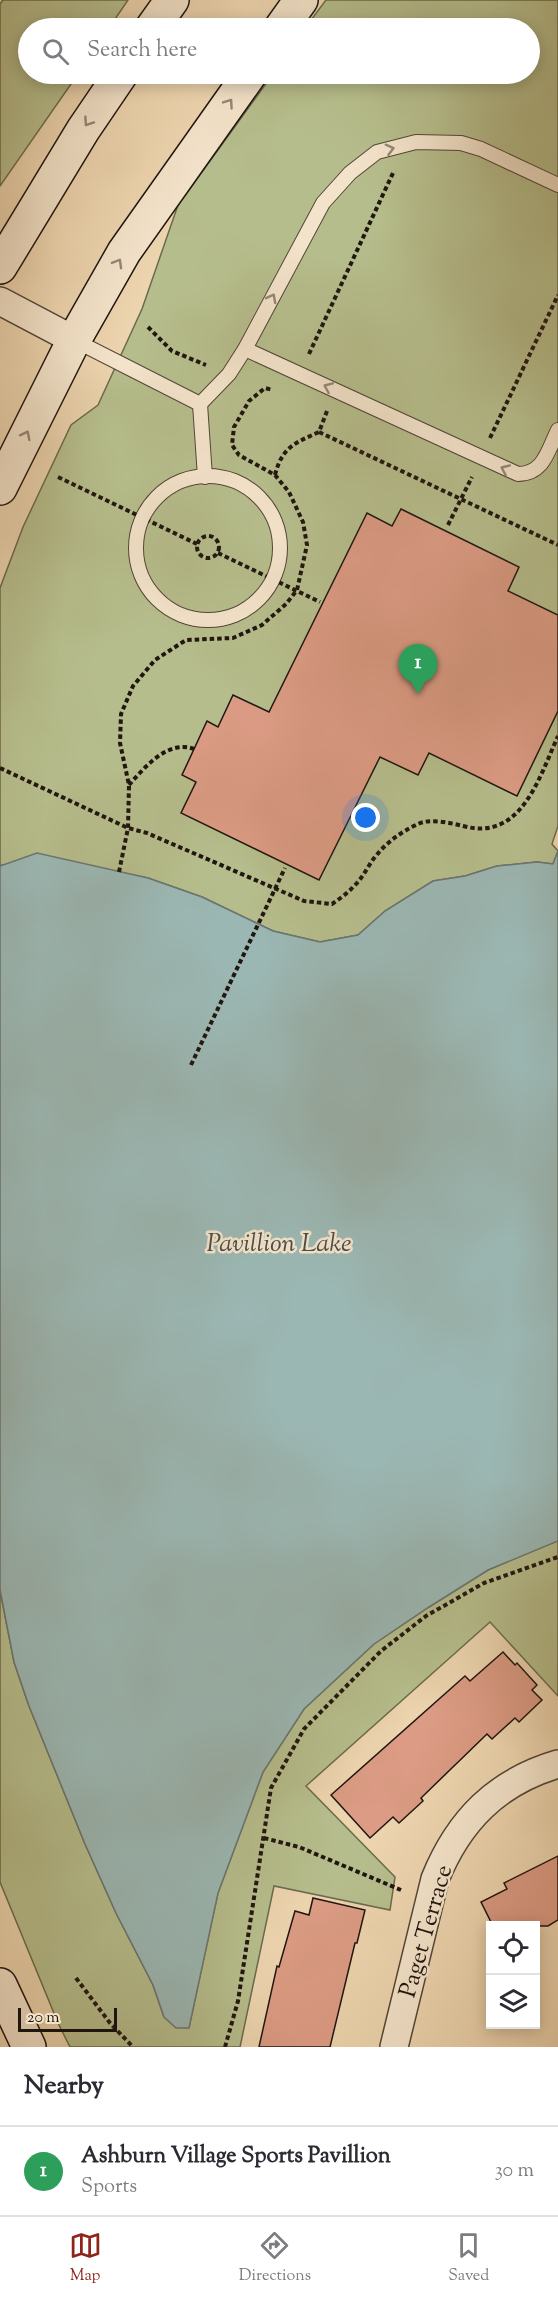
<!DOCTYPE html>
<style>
:root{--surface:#fff;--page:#f2f2f3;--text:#2b2b33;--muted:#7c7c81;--line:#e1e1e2;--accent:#8f2418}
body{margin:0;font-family:"Sorts Mill Goudy",serif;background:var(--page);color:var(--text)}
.controls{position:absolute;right:18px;bottom:18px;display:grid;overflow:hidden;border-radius:0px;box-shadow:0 3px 15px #0003}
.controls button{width:54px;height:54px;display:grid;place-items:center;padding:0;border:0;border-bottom:2px solid var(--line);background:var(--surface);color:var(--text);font:30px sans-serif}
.scale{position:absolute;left:18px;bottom:15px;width:99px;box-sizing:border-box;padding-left:6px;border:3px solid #201610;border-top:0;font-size:16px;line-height:21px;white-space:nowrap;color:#201610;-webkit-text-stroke:4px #f3e3ca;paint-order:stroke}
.you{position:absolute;left:366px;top:818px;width:21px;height:21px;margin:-15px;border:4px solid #fff;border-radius:50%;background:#1a73e8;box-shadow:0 0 0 9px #1a73e833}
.badge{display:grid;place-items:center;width:39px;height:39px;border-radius:50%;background:var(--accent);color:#fff;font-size:20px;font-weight:700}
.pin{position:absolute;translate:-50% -50px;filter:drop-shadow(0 2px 3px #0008)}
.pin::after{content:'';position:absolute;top:32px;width:21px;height:18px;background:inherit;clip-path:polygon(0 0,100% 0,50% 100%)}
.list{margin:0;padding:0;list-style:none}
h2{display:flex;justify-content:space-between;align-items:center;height:78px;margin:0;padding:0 24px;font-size:26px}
h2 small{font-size:20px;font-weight:400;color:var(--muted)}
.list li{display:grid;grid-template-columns:39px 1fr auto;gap:18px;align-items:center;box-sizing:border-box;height:90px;padding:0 24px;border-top:2px solid var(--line)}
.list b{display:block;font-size:22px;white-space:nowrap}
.list p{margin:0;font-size:20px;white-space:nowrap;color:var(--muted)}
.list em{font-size:20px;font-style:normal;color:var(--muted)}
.icon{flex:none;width:33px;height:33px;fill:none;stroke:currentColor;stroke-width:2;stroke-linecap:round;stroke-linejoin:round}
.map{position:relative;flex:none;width:558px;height:2047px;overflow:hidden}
.search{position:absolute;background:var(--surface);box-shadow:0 3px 15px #0003;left:18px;right:18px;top:18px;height:66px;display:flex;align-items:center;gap:15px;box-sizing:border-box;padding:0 21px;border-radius:33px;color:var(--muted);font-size:22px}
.sheet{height:168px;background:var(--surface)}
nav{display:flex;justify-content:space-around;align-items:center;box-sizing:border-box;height:84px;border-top:2px solid var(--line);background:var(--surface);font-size:16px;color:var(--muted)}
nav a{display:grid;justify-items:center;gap:3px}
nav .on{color:var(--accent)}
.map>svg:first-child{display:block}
</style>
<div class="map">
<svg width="558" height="2047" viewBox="0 0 558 2047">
<rect width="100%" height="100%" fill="#ecd4ae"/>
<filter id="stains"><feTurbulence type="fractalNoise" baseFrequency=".00333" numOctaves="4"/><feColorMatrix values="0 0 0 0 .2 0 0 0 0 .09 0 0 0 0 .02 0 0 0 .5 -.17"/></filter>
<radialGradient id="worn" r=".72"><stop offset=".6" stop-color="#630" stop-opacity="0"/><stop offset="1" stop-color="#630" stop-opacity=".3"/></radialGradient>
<g fill="#b6bd8c" stroke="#6b6a4e" stroke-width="1.5">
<path d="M3,0H128L109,28H28V74H78L0,186V4Z"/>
<path d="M326,0H558V826L552,844L558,851L553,864L537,862L497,866L465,876L433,881L385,911L358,935L320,942L273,931L202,897L148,878L103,869L2,865L0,866V588L23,527L71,425L98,405L142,309L178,205L273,74H530V28H305Z"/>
<path d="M554,1541H558V1696L490,1622L306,1786L395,1877L390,1910L274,1886L240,2047H70L58,2023L0,1882V1590L14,1662L29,1706L85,1844L116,1913L153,1985L164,2017L189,2027L218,1893L263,1772L304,1709L374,1644L429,1607L488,1570Z"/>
</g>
<path fill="#9bb7b3" stroke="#6a7772" stroke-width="1.5" d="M558,851V1541L488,1570L429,1607L374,1644L304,1709L263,1772L218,1893L189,2028H176L164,2017L153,1985L116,1913L85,1844L29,1706L14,1662L0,1590V866L37,853L148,878L202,897L273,931L320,942L358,935L385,911L433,881L465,876L497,866L537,862L553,864Z"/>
<g fill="#db9b84" stroke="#201610" stroke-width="1.5">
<path d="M401,509L519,567L508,591L558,615V711L517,796L429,753L418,775L380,757L319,880L181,813L196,782L182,775L207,721L218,727L233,695L269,712L367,513L392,526Z"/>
<path d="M503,1652L515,1665L517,1663L537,1685L532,1690L542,1700L519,1722L515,1718L492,1739L487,1734L421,1798L423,1801L399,1823L393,1817L370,1838L331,1795L465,1676L470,1681Z"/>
<path d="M558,1856V1920L548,1926H493L481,1902L507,1889L504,1883Z"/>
<path d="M313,1898L365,1910L357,1943H355L330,2047H259L277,1966L279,1967L295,1911L309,1915Z"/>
</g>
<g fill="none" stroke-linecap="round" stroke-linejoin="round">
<g stroke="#534638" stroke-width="16">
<g id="lane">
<path d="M74,340L200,404L229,374L245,349L323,203L350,173L377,152L416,142L461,143L481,149L558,185"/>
<path d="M245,349L518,474C544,474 548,450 558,430"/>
<path d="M200,404L205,477"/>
<circle cx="208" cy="548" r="72"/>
</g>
</g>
<g stroke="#534638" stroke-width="30">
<g id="street">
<path d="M0,301L74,340"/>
<path d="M394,2047L435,1879C459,1820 497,1782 558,1764"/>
</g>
</g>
<g stroke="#201610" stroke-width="36">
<g id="secondary">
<path d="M152,28L172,0"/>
<path d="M281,28L301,0"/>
<path d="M0,267L83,130L121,74"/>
<path d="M0,488L74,340L124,252L250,74"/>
<path d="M0,1985L29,2047"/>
</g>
</g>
<g stroke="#201610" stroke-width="4" stroke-dasharray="4.5 3" stroke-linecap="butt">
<path d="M148,327L172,351L206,365"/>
<path d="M309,354L393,173"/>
<path d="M327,411L319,432L558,545"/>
<path d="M490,438L558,295"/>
<path d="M275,475C282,447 295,443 319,432"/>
<path d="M58,477L197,544"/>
<path d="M448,525L472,477"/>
<circle cx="208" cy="547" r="11"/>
<path d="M218,553L320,602"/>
<path d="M0,768L128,828L147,833L304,901L332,904C339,899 347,894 353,887C361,880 366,870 372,861C384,844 399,833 418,824C429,818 451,823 463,826C521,842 539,778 558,736"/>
<path d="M129,785C144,768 168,739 194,749"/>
<path d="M119,872L128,828L129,785L120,743L121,714L133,686L155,660L186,640L233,638L262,625L286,604L297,590L307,545L303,522L289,492L275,475L239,455L232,445L234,427L249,401L265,388L273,390"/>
<path d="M191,1065L285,868"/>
<path d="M264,1838L299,1847L401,1890"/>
<path d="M76,1978L110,2023L133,2047"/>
<path d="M225,2047L238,2001L271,1788L304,1729L381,1651L426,1616L484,1583L558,1557"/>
</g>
<use href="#lane" stroke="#f3e3ca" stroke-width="14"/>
<use href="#street" stroke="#f3e3ca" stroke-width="27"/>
<use href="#secondary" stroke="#f3e3ca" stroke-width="33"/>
</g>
<defs><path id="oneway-chevron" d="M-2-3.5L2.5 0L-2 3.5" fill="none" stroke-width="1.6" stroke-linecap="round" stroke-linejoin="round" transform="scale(1.5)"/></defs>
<g stroke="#948776">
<use href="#oneway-chevron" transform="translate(229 103) rotate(-55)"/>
<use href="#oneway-chevron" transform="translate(88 122) rotate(124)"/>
<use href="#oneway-chevron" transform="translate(390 149) rotate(-15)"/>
<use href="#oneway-chevron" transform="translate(118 263) rotate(-60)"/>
<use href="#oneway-chevron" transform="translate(272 298) rotate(-62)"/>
<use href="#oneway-chevron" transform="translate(328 387) rotate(-156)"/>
<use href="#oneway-chevron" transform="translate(26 435) rotate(-63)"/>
<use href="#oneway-chevron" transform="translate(505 469) rotate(-156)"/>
</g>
<g text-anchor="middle" stroke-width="5" stroke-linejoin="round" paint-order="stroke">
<g font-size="24" fill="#201610" stroke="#f3e3ca">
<text transform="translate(425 1931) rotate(-74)" y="8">Paget Terrace</text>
</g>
<g font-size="26" font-style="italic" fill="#4b4e49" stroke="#f3e3ca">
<text x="279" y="1251">Pavillion Lake</text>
</g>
</g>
<rect width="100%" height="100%" filter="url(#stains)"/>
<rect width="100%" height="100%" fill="url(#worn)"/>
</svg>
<div class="controls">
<button><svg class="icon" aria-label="locate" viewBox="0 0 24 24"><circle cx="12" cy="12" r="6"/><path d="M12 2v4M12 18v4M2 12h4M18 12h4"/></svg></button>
<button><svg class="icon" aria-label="layers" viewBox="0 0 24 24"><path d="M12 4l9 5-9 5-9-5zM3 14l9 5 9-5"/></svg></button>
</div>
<div class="scale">20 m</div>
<div class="you"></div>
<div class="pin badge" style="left:418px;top:694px;background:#2e9e5b">1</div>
<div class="search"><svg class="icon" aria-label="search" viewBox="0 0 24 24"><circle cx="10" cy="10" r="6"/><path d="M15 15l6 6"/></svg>Search here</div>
</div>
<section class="sheet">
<h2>Nearby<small></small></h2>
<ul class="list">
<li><span class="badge" style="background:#2e9e5b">1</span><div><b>Ashburn Village Sports Pavillion</b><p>Sports</p></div><em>30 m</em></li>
</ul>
</section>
<nav>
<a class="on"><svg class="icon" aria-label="map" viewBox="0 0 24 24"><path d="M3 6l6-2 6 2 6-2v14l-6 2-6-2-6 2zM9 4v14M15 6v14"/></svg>Map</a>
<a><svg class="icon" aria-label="directions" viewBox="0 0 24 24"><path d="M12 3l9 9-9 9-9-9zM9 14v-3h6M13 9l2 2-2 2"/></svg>Directions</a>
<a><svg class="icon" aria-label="saved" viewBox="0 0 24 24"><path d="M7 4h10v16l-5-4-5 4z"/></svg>Saved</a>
</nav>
